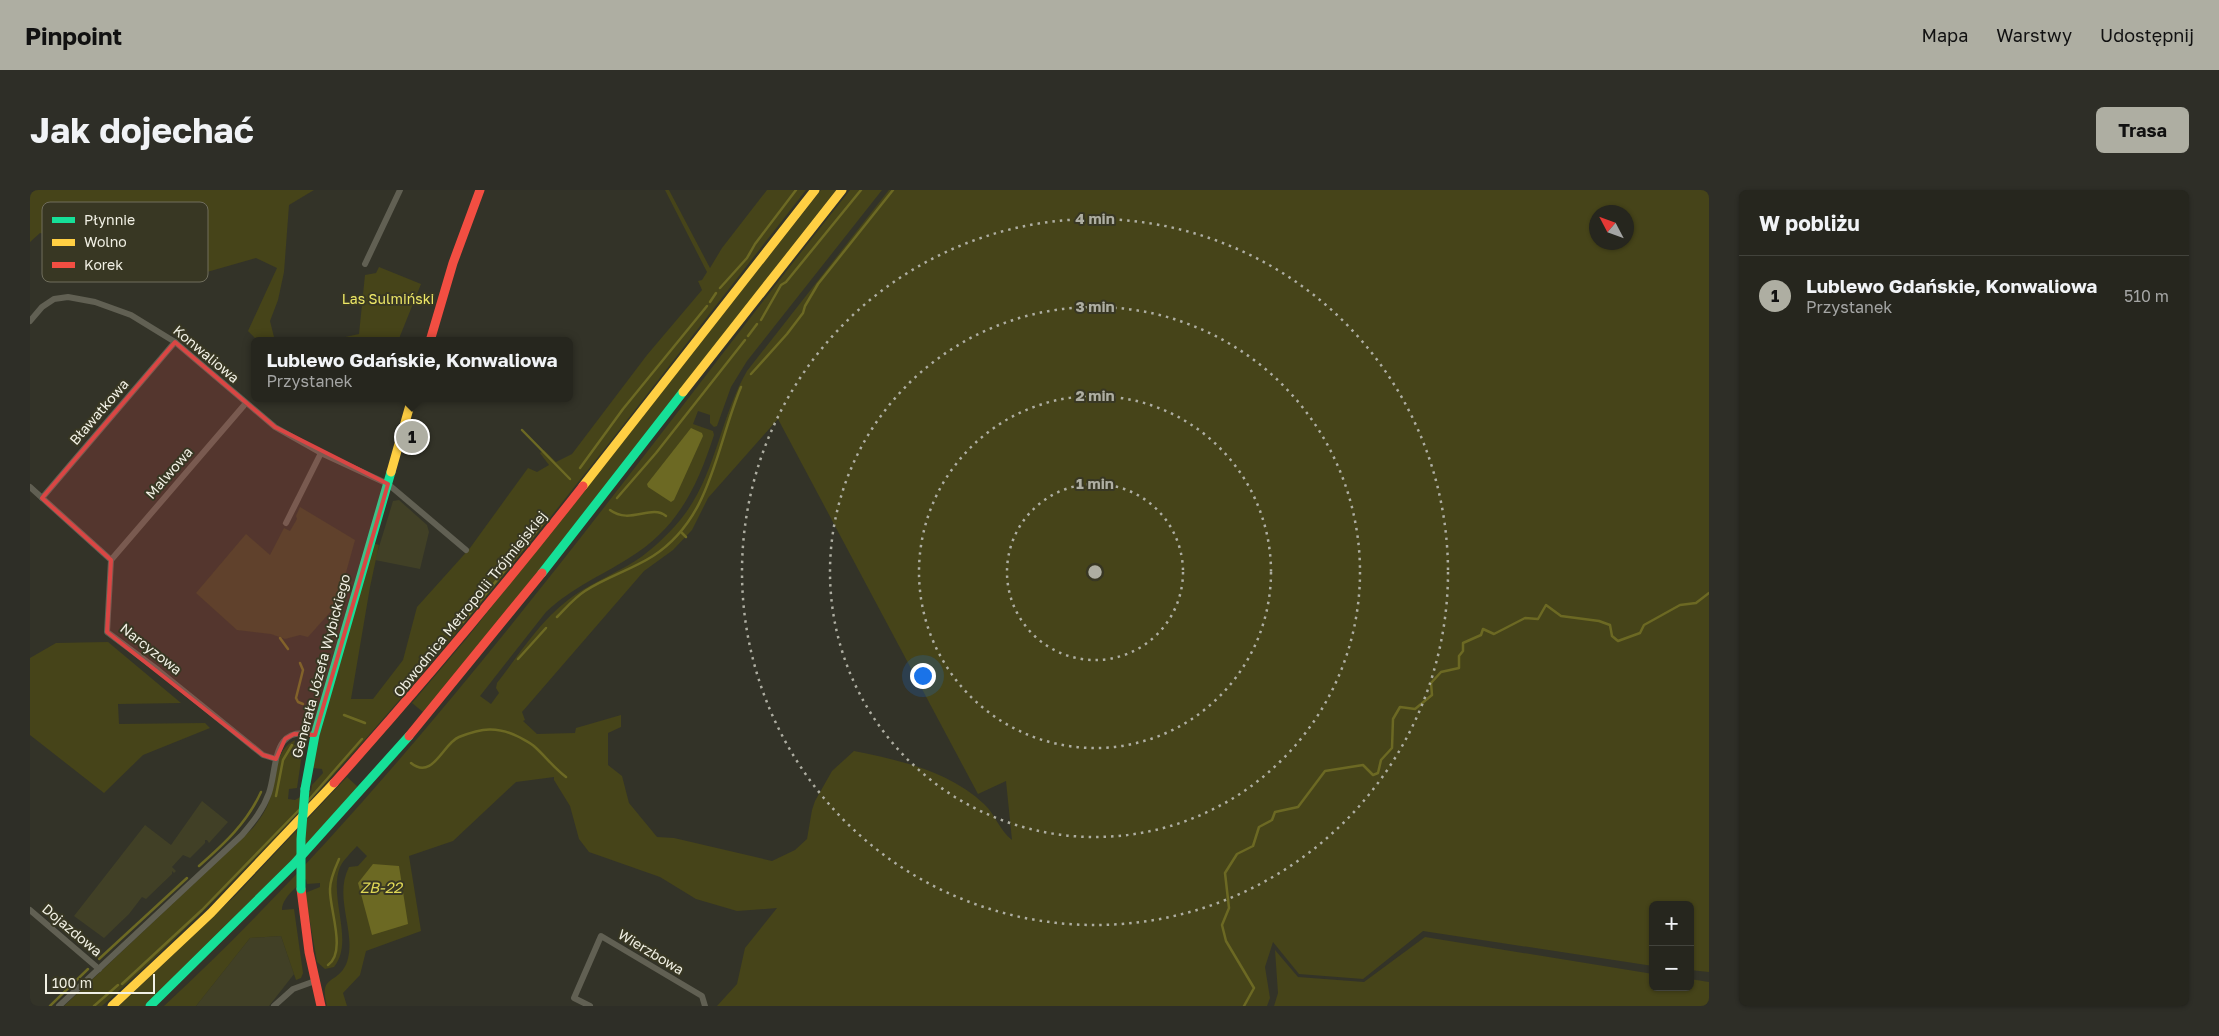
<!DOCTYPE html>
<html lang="pl">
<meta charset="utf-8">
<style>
:root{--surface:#26261e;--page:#2e2e27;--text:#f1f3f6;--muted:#a4a5a4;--line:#42433c;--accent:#aeaea2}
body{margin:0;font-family:"Golos Text",sans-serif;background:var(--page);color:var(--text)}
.controls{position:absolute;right:15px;bottom:15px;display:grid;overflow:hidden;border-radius:8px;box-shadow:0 1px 4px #0004}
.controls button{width:45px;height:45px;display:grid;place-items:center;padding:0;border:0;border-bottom:1px solid var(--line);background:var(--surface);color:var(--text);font:25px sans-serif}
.compass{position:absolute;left:1559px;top:15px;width:45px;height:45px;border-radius:50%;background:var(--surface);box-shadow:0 1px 4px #0004;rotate:311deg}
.scale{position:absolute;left:15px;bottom:12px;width:110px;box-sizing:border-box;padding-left:5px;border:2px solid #f1f0e4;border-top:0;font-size:14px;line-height:18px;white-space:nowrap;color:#f1f0e4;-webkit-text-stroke:4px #383723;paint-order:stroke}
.you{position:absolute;left:892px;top:485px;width:18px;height:18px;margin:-12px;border:4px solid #fff;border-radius:50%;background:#1a73e8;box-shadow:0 0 0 8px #1a73e833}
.badge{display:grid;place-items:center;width:32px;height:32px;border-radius:50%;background:var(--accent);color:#111;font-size:16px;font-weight:700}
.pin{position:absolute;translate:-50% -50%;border:2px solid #fff;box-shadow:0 1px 5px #0006}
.popup{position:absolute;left:221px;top:147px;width:322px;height:65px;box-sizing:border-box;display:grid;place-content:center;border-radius:8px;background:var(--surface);filter:drop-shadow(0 1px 4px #0005);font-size:16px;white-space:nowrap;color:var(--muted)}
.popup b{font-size:19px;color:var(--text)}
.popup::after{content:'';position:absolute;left:50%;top:100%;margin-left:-10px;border:10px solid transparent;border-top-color:var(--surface)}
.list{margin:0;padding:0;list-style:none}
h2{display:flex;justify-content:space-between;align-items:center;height:65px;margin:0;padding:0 20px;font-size:21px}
h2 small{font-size:16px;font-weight:400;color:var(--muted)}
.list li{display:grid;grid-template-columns:32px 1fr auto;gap:15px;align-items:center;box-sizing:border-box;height:80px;padding:0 20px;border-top:1px solid var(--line)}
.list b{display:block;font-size:19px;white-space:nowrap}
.list p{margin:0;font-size:16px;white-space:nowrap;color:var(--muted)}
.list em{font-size:16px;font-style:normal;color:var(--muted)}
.map{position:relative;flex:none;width:1679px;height:816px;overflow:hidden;border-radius:8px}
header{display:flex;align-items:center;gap:30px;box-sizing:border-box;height:70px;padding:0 25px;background:var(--accent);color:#111}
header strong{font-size:24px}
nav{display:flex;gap:28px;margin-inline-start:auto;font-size:18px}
.intro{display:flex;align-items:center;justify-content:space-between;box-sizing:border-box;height:120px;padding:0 30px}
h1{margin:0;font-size:35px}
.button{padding:12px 22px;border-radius:8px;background:var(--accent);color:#111;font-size:18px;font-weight:700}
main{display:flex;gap:30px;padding:0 30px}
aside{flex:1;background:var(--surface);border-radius:8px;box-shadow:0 1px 4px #0004}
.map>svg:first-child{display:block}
</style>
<header>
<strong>Pinpoint</strong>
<nav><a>Mapa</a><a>Warstwy</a><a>Udostępnij</a></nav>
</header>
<div class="intro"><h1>Jak dojechać</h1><a class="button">Trasa</a></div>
<main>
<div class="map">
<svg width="1679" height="816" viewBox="0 0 1679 816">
<rect width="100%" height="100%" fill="#333328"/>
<g fill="#414026">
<path d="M369,310L397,335L399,342L390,379L345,370L363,311Z"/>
<path d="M270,317L325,350L305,422L302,420L278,447L270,445L255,449L241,444L207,440L166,403L216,344L240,365L254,338L260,341L267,329L266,326Z"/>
<path d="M172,611L198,632L179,653L177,650H175V653L160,668L153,665L142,677L146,681L144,683L142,681V684L116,709L112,707L99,724L74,748L44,726L115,635L141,655Z"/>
<path d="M251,746L264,784L239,816H166L220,748Z"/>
</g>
<g fill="#464419" fill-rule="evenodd">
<path d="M0,0H284L259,15L254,82L248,110L240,131L244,147L252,151H228L218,141L247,78L226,68L163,86L119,84L78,61L10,43L0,52Z"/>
<path d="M635,0H639L680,78L692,58L737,0H776C557,279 347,569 81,808L72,816H34L223,638C229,630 236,621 239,611C245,591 244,560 265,550L264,555L271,554L273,557L267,598L259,599L258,609L265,610L281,601L282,595L293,583L292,579L283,578L286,558L343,353L349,355L340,397L321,509H343L373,470L387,417L440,358L498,278L507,282L519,275L510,263L514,260L526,272L542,264L617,165L672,100L668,91L672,90L677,82Z"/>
<path d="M791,0H806L509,380L393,522L382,513L437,448Z"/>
<path d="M820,0H852L717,171L701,197L687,236L684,237L680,233V225L668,221L663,234L683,241L684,245C667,297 648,338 599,368C569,387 543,397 516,422L450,506L461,514L469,503L466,498L467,493C489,465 509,432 538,410C556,396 577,387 597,376C618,364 636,347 651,329C686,286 690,227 717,181L859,0H1679V782L1660,780V715H1623V776L1393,741L1333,789L1269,784L1243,752L1235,777L1240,808L1237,816H687L707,794L715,758L747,718L707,721L666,709L630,687L559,662L549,649L540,616L524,590V587L486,592L423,651L379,666L391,741L336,761L330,785L313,803L317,816H297C288,783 308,796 317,772C327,742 303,708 319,677L328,676L337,666L327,656C321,663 314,669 310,677C298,707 325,751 304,777L295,779L287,772L275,703L290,697V693L277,694L276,689C267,696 252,708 252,720L264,719L273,783L271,788L266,790L251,746L220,748L166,816H134C393,576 601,276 820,0ZM1566,22H1596V52H1566ZM748,229L948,604L976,591L982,650C970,641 965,624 954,614C919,581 869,570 824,561L802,581L785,611L782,620L777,649L765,660L742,671L644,648L627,647L599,613L592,586L578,575V543L591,537V525L546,538L545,543L507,544L493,531L495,530L492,522L614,381L643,360L662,340L678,308Z"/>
<path d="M349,77L391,94L368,151H297L329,144L335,85L346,83Z"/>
<path d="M78,452L151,513L88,514L89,534L175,533L180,538L113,565L74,603L0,545V468L26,453Z"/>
<path d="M317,587L329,598L274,658L115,816H89L206,705Z"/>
<path d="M1395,747L1623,784V797H1660V789L1679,792V816H1244L1248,803L1245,760L1268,787L1334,792Z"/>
</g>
<g fill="#6c6923">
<path d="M661,238L672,243L673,246L644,310L641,312L618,297L617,294Z"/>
<path d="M343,674L369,676L378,734L342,745L328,693Z"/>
</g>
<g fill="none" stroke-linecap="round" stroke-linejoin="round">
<g stroke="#6c6923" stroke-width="2.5">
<path d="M690,98L717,68L725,54L766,0"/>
<path d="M680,112L686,103"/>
<path d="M731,130L751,95L756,92L831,0"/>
<path d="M718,146L727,134"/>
<path d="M721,184L757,144L773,123L775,116L788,94L863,0"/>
<path d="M492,240L540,289"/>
<path d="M550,278L593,219L677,116"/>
<path d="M587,308L626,263L715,150"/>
<path d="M580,320C600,335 621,314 636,326"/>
<path d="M651,342L656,347"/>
<path d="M527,427C536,418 544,408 555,401C576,387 601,380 623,366C682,328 686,256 711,197"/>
<path d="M433,432L518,327"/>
<path d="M250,448L258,459"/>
<path d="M488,469L516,438"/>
<path d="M270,473L273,480L266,508L268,512L273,514"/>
<path d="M314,525L335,533"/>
<path d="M381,573C403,591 413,553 429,547C452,538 467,536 489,547C494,550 501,553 505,557C516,567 524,578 536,587"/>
<path d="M246,606L253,570L262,555"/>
<path d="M277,612L332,549"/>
<path d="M169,676C194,654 217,633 231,602"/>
<path d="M69,769L157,688"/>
<path d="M298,775C317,762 299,718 300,699C300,689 305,678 309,669"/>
<path d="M92,794L172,720L270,619"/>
<path d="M20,816L58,779"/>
<path d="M64,816L88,795"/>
<path d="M1214,816L1224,798L1196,751L1192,735L1199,718L1195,683L1207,664L1223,656L1229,637L1242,630L1245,622L1268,617L1295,581L1333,575L1343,585L1348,583L1351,570L1362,558L1363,529L1370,517L1385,519L1402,505L1401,493L1411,482L1429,478V466L1433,461V453L1451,445L1453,439L1464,444L1495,428L1508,429L1516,415L1531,426L1569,431L1580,435L1582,446L1588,451L1610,443L1614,435L1650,415L1666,413L1679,403"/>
</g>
<g stroke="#616053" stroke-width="6">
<path d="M335,74L370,0"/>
<path d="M0,131L12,117L24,109L38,107L65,112L101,125L145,152L245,237L291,263L358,294L436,360"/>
<path d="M0,297L81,370L77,442L128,480L233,565L246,569"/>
<path d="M12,308L145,152"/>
<path d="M256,333L291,263"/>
<path d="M81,370L216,213"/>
<path d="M0,720L69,779"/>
<path d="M29,816L212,645C223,632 233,620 239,603C248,576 241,534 285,545"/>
<path d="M244,816L263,799L285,791"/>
<path d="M560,816L544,808L571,746L672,806L675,816"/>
</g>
<g stroke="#16e098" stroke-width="9">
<path d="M512,383L653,202"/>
<path d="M275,599L285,545L361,282"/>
<path d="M120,816L264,674L379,546"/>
</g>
<g stroke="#ffcf43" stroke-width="9">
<path d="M653,202L812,0"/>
<path d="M361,282L382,208"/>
<path d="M553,296L785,0"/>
<path d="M82,816L181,723L304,593"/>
</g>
<g stroke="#f24e42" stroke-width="9">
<path d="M400,151L423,73L450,0"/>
<path d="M379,546L512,383"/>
<path d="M304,593C390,497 473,398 553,296"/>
<path d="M271,699L279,762L291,816"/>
</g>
<path stroke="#16e098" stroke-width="9" d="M271,699V649L275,599"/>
</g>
<path fill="#da4644" fill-opacity="0.2" stroke="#da4644" stroke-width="4" stroke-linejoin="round" d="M145,152L245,237L358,294L285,545L264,544L255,549L246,569L233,565L77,442L81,370L12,308Z"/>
<g fill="none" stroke="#aeaea2" stroke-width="2.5" stroke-dasharray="2.5 5">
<circle cx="1065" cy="382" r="88"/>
<circle cx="1065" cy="382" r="176"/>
<circle cx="1065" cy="382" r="265"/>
<circle cx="1065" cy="382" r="353"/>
</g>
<g text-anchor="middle" stroke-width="4" stroke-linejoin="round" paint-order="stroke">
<g font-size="14" fill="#ede766" stroke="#383723">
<text x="358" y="114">Las Sulmiński</text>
</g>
<g font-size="14" fill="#f1f0e4" stroke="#383723">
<text transform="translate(176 164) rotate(40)" y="5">Konwaliowa</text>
<text transform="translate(69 222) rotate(-49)" y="5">Bławatkowa</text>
<text transform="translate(139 283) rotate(-49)" y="5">Malwowa</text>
<text transform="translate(440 414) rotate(-51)" y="5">Obwodnica Metropolii Trójmiejskiej</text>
<text transform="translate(121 459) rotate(38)" y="5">Narcyzowa</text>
<text transform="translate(291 476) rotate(-75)" y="5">Generała Józefa Wybickiego</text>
<text transform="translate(42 740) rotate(40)" y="5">Dojazdowa</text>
<text transform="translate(621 762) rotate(31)" y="5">Wierzbowa</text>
</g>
<g font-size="15" font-style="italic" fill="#ded755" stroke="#383723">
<text x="351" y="703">ZB-22</text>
</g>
</g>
<rect x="12" y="12" width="166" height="80" rx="8" fill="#383723" stroke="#706e5d" stroke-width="1"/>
<rect x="22" y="27" width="23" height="6" fill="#16e098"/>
<rect x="22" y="49" width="23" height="7" fill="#ffcf43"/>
<rect x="22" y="72" width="23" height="6" fill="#f24e42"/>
<g font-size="14" fill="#f1f0e4">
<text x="54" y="35">Płynnie</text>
<text x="54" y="57">Wolno</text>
<text x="54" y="80">Korek</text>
</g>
<circle cx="1065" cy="382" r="8" fill="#aeaea2" stroke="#383723" stroke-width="2.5"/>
<g font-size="15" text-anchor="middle" font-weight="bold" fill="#aeaea2" stroke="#383723" stroke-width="4" stroke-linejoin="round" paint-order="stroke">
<text x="1065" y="34">4 min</text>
<text x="1065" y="122">3 min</text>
<text x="1065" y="211">2 min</text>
<text x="1065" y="299">1 min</text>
</g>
</svg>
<div class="controls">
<button>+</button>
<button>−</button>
</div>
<svg class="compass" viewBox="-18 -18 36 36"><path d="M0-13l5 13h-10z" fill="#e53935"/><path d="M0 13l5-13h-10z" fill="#a4a5a4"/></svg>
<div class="scale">100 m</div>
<div class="you"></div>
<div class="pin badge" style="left:382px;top:247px">1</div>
<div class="popup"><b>Lublewo Gdańskie, Konwaliowa</b>Przystanek</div>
</div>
<aside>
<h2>W pobliżu<small></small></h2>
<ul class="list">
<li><span class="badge">1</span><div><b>Lublewo Gdańskie, Konwaliowa</b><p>Przystanek</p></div><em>510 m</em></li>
</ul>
</aside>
</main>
